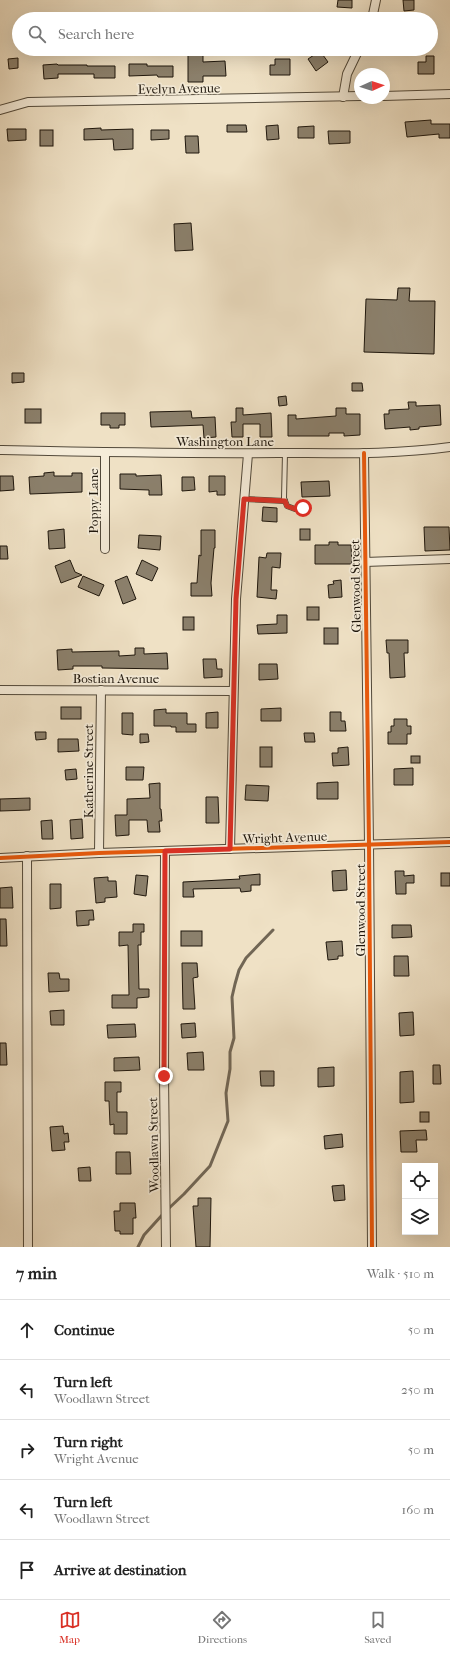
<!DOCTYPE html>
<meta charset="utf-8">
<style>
:root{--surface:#fff;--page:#f6f6f6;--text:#222;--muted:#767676;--line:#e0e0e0;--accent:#d93025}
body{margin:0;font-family:"IM FELL French Canon",serif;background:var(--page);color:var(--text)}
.controls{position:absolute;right:12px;bottom:12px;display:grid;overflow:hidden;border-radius:0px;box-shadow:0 4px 16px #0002}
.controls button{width:36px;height:36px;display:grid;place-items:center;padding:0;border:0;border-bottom:1px solid var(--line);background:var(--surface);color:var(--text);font:20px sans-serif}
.compass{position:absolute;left:354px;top:68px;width:36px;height:36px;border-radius:50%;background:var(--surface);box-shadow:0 4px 16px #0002;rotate:87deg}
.stop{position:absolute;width:12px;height:12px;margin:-9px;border:3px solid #d93025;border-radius:50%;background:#fff}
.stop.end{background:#d93025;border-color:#fff;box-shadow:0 1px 4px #0008}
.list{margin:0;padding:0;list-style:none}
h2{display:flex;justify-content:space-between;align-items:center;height:52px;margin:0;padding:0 16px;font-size:17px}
h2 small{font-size:13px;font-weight:400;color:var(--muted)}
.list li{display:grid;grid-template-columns:26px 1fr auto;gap:12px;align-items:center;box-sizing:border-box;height:60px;padding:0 16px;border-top:1px solid var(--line)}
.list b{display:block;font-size:15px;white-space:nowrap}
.list p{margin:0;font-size:13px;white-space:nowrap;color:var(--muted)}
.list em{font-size:13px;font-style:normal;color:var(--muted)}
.icon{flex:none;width:22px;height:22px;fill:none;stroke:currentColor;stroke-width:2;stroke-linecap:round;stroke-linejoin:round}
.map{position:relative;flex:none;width:450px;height:1247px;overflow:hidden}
.search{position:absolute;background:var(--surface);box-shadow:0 4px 16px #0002;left:12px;right:12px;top:12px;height:44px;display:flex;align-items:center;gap:10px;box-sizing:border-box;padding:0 14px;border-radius:22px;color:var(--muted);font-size:15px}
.sheet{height:352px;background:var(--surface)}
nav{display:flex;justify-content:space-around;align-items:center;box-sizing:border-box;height:56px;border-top:1px solid var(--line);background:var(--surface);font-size:11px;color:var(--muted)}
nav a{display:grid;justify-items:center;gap:2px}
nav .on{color:var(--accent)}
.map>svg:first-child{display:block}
</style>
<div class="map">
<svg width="450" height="1247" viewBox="0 0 450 1247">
<rect width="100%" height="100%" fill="#efe1c5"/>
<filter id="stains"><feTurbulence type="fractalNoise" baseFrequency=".005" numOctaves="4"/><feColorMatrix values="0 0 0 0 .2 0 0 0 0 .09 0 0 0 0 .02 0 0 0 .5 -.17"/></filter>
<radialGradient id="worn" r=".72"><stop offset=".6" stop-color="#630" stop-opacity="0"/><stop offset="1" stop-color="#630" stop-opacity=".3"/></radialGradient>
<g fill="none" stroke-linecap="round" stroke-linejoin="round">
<g stroke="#716655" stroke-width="3">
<path d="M167,1210L184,1194L210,1166L228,1121L226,1093L230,1069V1052L234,1038L232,997L235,984L239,970L246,958L273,930"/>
<path d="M138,1247L144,1235L163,1214"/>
</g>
</g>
<g fill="#8b806c" stroke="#1e160c">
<path d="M338,0H352V8L337,7Z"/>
<path d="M403,0H414V10L404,11Z"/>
<path d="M193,49H203V62L225,61L226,76H203V82H188V55H194Z"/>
<path d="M320,51L328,62L316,71L308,59Z"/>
<path d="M426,56H434V74H418V62H426Z"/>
<path d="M18,58V68L9,69L8,59Z"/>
<path d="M275,59H290V75H270V65H275Z"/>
<path d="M57,64L58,65H87V66H115V78H94V74H58V78L44,79L43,65Z"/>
<path d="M129,64H147V66H173V77H158L157,75L129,76Z"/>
<path d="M431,120V124H450V138H439V134L407,137L405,122Z"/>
<path d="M227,125H246L247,132H227Z"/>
<path d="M278,125L279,139L267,140L266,126Z"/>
<path d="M314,126V138H298V127Z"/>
<path d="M101,128V130L133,129V149L114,150L113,139L84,140V129Z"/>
<path d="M7,129H26V140L8,141Z"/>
<rect x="40" y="130" width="13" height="16"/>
<path d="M151,130H169V139L151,140Z"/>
<path d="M328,131H350V143L329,144Z"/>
<path d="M185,136H198L199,153H186Z"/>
<path d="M191,223L193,250L175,251L174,224Z"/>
<path d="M398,288H410L409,301H435L434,354L364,352L366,299L397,300Z"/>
<path d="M12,373H24V382L12,383Z"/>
<path d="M352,383H362L363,391H352Z"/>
<path d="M286,396L287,405L279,406L278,397Z"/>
<path d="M408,402H416V406L440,405L441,425L419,427V429L410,430V427L385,429L384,414H389V410L409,409Z"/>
<path d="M236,408H243V415L271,413L272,437H260V424H243V437H232L231,422H236Z"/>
<path d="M336,408H346V414H360V435L344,436V433H329V436H288V415H296V419L336,416Z"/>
<rect x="25" y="409" width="16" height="14"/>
<path d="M191,411L192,418L215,417L216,437L204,438L203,425L151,427L150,412Z"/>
<path d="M101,413H125V425H119V428H110V425H101Z"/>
<path d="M54,472V476H72V473H82V492L30,494L29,477L44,476V473Z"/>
<path d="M120,474H136V476L161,475L162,495H149V490L120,489Z"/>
<path d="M0,476H13L14,490L0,491Z"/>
<path d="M209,476H225V495H217V491L209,492Z"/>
<path d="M182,477H194L195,490L182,491Z"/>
<path d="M329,481L330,496L302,497L301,482Z"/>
<path d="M263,507L277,508V522L262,521Z"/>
<path d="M424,527H449L450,550L425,551Z"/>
<path d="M64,529L65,548L49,549L48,531Z"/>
<rect x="300" y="529" width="10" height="11"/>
<path d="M201,530H215V548H214L211,583L212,596H191V583H197L199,555L201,556Z"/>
<path d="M139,535L161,536L160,550L138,548Z"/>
<path d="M329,542H338V545H351L352,564H315V545H329Z"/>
<path d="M0,546H7L8,559H0Z"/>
<path d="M267,553H281L280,568L272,567L271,590H277L276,599L257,597L259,557L266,558Z"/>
<path d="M70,560L75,572L82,575L61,583L55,566Z"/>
<path d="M142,560L158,568L152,581L136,574Z"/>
<path d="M83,576L104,585L99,596L78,587Z"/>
<path d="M127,576L136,599L123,604L115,581Z"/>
<path d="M341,580L342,597L329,598L328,585L334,584L333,581Z"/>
<rect x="307" y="607" width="12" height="13"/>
<path d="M277,615H287V633L258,634L257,625L277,624Z"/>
<rect x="183" y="617" width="11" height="13"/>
<rect x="324" y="628" width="14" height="16"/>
<path d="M386,640H408V653H404L405,677L390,678L389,653H387Z"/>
<path d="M135,648H144V654L167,653L168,669L102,668V666H73V669L58,670L57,650L72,649V652L119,651V656L135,655Z"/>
<path d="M203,659H216L217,669H222V677L204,678Z"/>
<path d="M259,664H277L278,679L259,680Z"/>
<rect x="61" y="707" width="20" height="12"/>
<path d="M281,708V721H261V709Z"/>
<path d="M166,709V713H187V724H196V732H176V727H171V726H154V710Z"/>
<path d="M218,712V728H206V713Z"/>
<path d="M330,712H341V721H345L346,731H330Z"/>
<path d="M122,713H133V735L122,734Z"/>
<path d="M394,719H407V726H411V734H407V744H388V732H391V726H394Z"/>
<path d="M35,732H46V739L36,740Z"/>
<path d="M304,733H314L315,742H305Z"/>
<path d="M140,734H148L149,742L140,743Z"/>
<path d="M58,739H78L79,751L58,752Z"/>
<rect x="260" y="747" width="12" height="20"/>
<path d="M348,747L349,765L333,766L332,753H338V748Z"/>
<rect x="411" y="756" width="9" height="7"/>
<path d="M126,767H144L143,780H126Z"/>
<path d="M413,768V785H394V769Z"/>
<path d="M76,769L77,779L66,780L65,770Z"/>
<path d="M338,782V799H317V783Z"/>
<path d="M160,783V809H161L162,821H159L160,832H148L147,820H129V835L116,836L115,815H127V799L150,798L149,784Z"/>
<path d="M246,785L269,786L268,801L245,800Z"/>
<path d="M206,797H218L219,823H206Z"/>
<path d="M30,798V810L0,811V799Z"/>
<path d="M82,819L83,838L71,839L70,820Z"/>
<path d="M52,820L53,839H42L41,821Z"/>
<path d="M346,870L347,890L333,891L332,871Z"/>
<path d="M395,871H404V876L414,875V883H406V894H396Z"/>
<rect x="441" y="873" width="9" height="13"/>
<path d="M260,874V885H251V891L241,892L240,888L193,889L194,897H183V882L240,879L239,876Z"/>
<path d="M136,875L148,876L146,896L134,894Z"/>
<path d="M108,877V881H116L117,897L105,898V902L96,903L94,878Z"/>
<path d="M50,884H61V908L50,909Z"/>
<path d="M12,887L13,908H0V888Z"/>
<path d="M93,910L94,920H89V925L77,926L76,911Z"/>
<path d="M0,919H6L7,946H0Z"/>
<path d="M133,924H144V932H141V945H138L139,989H149V997L137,998V1008H112V995H129L128,945L119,946V932H133Z"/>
<path d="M392,925H411L412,937L392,938Z"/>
<rect x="181" y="931" width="21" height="15"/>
<path d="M342,941L343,956H338V959L328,960L326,942Z"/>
<path d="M394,956H408L409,976H394Z"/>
<path d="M182,963H197L198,977L193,978L195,1009H183Z"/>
<path d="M48,973H59L60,979H69V991L49,992Z"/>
<path d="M64,1010V1025H51L50,1011Z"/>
<path d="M413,1012L414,1035L400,1036L399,1013Z"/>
<path d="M195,1023L196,1037L182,1038L181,1024Z"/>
<path d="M135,1024L136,1037L108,1038L107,1025Z"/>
<path d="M0,1043H6L7,1065H0Z"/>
<path d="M203,1052L204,1070H188L187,1053Z"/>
<path d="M139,1057L140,1070L114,1071V1058Z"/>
<path d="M433,1065H440L441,1084H433Z"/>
<path d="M334,1067V1086L318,1087V1068Z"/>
<path d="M260,1071H274V1086H261Z"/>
<path d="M413,1071L414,1102L400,1103V1072Z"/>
<path d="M105,1082H121V1092H117V1112H127V1134H114V1124L110,1125L109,1101H105Z"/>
<rect x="420" y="1112" width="9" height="10"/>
<path d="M63,1126L64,1134L68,1133L69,1142H64L65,1150L52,1151L50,1127Z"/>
<path d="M426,1130L427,1140H416L417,1152H401L400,1131Z"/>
<path d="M342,1134L343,1147L325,1149L324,1136Z"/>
<path d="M116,1152H130L131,1174H116Z"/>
<path d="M90,1167L91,1181H79L78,1168Z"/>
<path d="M344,1185L345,1200L334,1201L332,1186Z"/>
<path d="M198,1198H211L210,1247H196L193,1206H198Z"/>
<path d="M120,1203H135L136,1218H133V1234H120V1231H115L114,1211H120Z"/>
</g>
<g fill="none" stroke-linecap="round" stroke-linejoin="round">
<g stroke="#52493a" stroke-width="6">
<g id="service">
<path d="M285,453L284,498L287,506L295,509L303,508"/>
<path d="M244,499L285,501"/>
</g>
</g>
<g stroke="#52493a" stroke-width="10">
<g id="minor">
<path d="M372,19L376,0"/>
<path d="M384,96L450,94"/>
<path d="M343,97L347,74L359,49"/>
<path d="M0,110L28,102L360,96"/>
<path d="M0,450C93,452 185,454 278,453C335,453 393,455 450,447"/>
<path d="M364,453L369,844L372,1247"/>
<path d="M105,549V453"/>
<path d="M365,562L450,559"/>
<path d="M0,690L233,691"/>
<path d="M230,849L236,599L248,454"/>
<path d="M165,851L164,1076L166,1247"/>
<path d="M99,853L101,690"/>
<path d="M27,856L28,1247"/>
<path d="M0,858L99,853L450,842"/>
</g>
</g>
<use href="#service" stroke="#f5ecd9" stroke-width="4"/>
<use href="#minor" stroke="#f5ecd9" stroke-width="8"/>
<g stroke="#f5ecd9" stroke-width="6">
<g id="cycleway">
<path d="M364,453L369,844L372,1247"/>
<path d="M0,858L99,853L450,842"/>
</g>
</g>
<use href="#cycleway" stroke="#e8590c" stroke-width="4"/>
</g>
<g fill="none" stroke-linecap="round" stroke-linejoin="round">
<path stroke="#d93025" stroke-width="5" d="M164,1076L165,851L230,849L236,599L244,499L285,501L287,506L295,509L303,508"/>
</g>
<g text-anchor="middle" stroke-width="3.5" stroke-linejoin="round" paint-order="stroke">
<g font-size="13" fill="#1e160c" stroke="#f5ecd9">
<text transform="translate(179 88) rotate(-1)" y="5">Evelyn Avenue</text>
<text x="225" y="446">Washington Lane</text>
<text transform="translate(93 501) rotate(-90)" y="5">Poppy Lane</text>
<text transform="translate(355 586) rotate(-91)" y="5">Glenwood Street</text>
<text x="116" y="683">Bostian Avenue</text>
<text transform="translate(88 771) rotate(-90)" y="5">Katherine Street</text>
<text transform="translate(285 837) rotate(-2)" y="5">Wright Avenue</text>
<text transform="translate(360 910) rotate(-90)" y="5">Glenwood Street</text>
<text transform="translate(153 1145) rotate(-91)" y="5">Woodlawn Street</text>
</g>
</g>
<rect width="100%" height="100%" filter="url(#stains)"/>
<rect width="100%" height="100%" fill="url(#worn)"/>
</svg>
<div class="controls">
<button><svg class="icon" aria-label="locate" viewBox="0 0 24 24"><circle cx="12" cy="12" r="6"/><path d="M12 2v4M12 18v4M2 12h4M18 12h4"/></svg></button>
<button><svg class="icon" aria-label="layers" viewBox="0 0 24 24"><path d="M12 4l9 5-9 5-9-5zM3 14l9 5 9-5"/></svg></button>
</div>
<svg class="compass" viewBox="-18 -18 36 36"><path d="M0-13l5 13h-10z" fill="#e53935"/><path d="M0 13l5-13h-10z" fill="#767676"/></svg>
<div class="stop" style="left:303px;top:508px"></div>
<div class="stop end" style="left:164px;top:1076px"></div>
<div class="search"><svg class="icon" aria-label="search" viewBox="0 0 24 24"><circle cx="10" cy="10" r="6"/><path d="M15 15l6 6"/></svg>Search here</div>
</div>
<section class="sheet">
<h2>7 min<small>Walk · 510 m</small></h2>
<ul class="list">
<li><svg class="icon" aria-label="ahead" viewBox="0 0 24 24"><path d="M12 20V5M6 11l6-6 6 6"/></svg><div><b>Continue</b></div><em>50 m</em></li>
<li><svg class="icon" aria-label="left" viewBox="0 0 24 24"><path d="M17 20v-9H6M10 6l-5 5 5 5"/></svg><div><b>Turn left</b><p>Woodlawn Street</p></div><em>250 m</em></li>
<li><svg class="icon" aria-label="right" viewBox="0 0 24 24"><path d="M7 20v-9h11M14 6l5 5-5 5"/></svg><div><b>Turn right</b><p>Wright Avenue</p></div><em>50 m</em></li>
<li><svg class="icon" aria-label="left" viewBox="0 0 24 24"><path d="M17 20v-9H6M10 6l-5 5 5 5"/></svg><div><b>Turn left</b><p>Woodlawn Street</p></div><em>160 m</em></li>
<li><svg class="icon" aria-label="arrive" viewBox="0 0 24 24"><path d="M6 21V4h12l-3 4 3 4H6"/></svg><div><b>Arrive at destination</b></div></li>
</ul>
</section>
<nav>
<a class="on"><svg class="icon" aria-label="map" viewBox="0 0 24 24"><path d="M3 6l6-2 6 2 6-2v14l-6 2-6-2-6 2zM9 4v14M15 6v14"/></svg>Map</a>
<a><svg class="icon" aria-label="directions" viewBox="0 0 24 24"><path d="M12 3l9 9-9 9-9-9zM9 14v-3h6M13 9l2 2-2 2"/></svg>Directions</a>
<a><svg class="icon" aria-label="saved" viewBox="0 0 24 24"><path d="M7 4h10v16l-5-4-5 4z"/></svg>Saved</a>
</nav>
